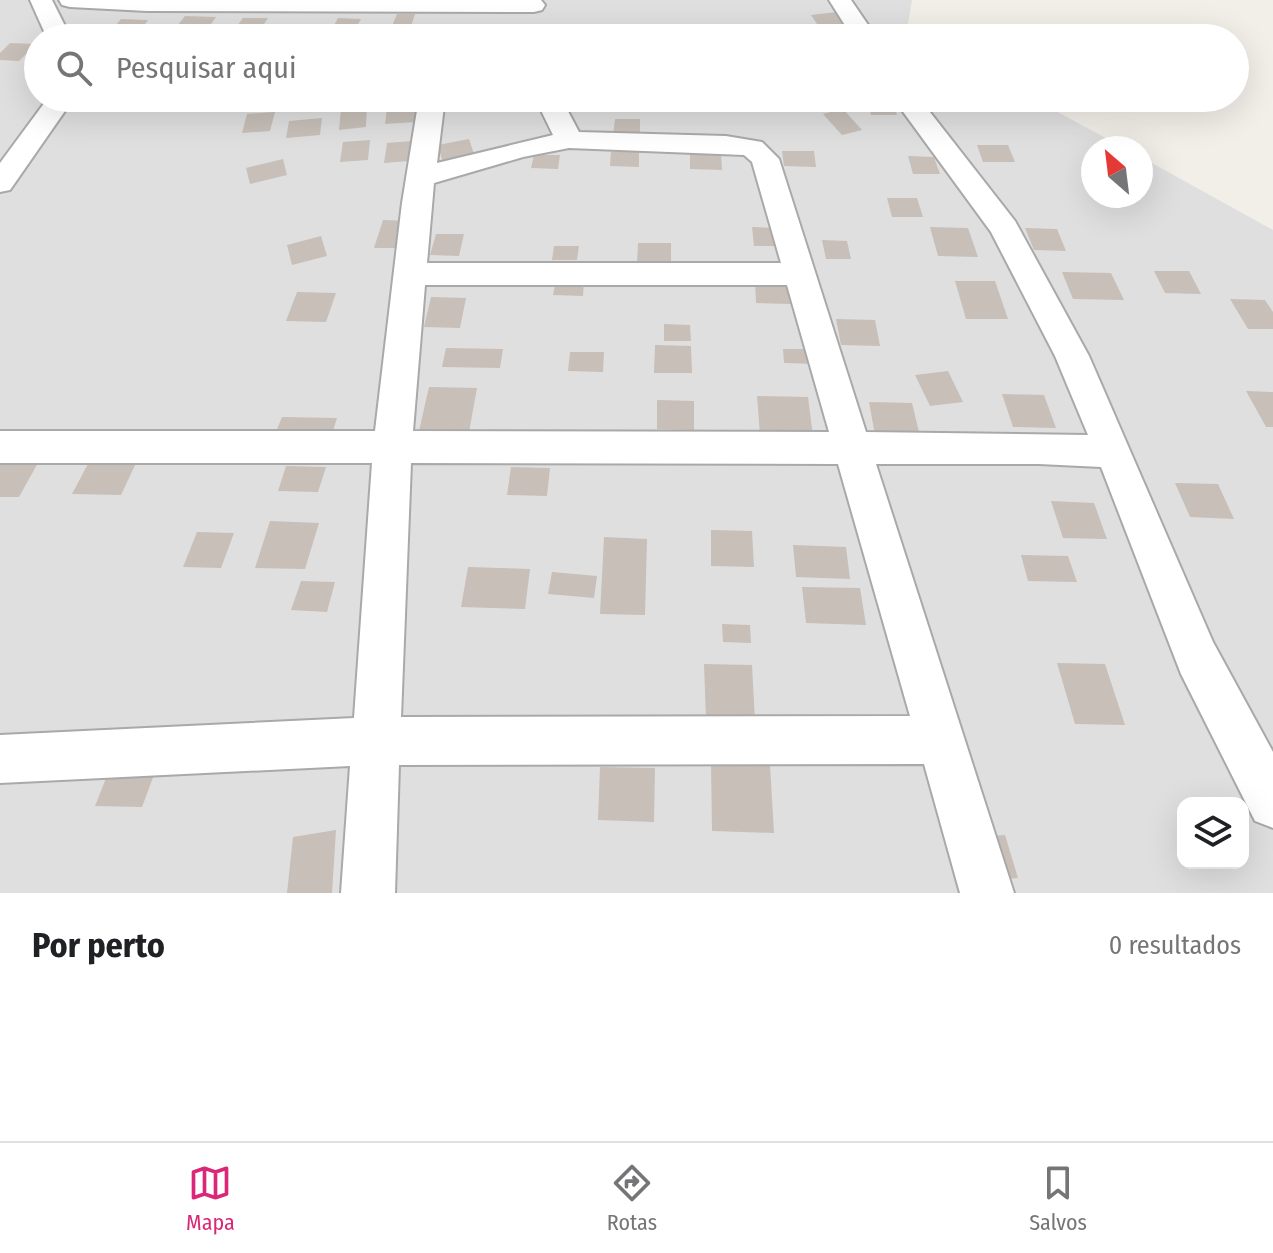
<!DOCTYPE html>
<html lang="pt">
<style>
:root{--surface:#fff;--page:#f6f6f6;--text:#202124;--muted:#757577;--line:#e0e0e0;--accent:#db2777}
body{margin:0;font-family:"Fira Sans Condensed",sans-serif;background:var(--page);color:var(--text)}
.controls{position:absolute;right:24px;bottom:24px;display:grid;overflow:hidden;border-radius:16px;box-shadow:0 8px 32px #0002}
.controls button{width:72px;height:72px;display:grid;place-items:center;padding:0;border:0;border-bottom:2px solid var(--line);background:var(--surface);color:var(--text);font:40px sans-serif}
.compass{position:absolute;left:1081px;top:136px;width:72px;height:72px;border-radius:50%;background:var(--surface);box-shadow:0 8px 32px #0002;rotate:332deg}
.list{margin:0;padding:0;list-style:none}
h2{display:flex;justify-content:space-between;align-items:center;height:104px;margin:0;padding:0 32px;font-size:34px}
h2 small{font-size:26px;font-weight:400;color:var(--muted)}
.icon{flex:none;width:44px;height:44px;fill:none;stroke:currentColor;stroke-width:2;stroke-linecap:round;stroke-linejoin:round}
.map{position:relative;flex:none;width:1273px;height:893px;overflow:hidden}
.search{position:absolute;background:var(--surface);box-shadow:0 8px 32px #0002;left:24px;right:24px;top:24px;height:88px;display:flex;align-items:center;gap:20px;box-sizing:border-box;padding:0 28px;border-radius:44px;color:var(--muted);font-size:30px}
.sheet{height:248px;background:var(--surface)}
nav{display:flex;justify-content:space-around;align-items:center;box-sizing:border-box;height:112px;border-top:2px solid var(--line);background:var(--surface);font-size:22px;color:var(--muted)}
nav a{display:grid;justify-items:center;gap:4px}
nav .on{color:var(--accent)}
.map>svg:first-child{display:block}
</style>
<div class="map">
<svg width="1273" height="893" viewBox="0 0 1273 893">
<rect width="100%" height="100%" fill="#f2efe9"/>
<path fill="#e0dfdf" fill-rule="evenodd" d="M0,0H912L907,29L933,38H38V98H1032L1124,148H1093V196H1141V157L1273,230V893H0ZM1183,803H1243V863H1183Z"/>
<g fill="#c7bfb8">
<path d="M837,12L847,28L821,30L811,15Z"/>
<path d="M397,14H415L411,26H392Z"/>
<path d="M185,16L216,17L206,31L174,30Z"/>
<path d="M243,18H268L260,30L235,29Z"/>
<path d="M338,18L361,19L355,30L332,29Z"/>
<path d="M121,19L148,20L139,32L111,31Z"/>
<path d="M891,24L902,37L888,38L878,26Z"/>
<path d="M707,26H733L734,38L708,37Z"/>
<path d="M10,43L36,44L19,61L0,60V53Z"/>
<path d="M419,98L417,122L385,124L388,100Z"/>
<path d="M490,98H532L531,106L489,105Z"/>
<path d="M738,98H769L770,106H739Z"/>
<path d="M867,98H892L897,115H871Z"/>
<path d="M367,105L366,127L339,130L341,108Z"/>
<path d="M843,109L862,130L842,135L823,114Z"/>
<path d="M275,112L270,131L242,133L247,114Z"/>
<path d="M322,118L320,135L286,138L289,121Z"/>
<path d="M615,119H640V135H613Z"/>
<path d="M469,139L474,154L442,160L438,145Z"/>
<path d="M370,140L368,160L340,162L343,142Z"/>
<path d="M412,141L409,161L384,163L387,143Z"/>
<path d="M977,145H1008L1015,162H983Z"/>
<path d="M782,151H814L816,167L784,166Z"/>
<path d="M611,152H639V167L610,166Z"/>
<path d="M690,152H721L722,170L690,169Z"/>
<path d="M534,155H560L558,169L531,168Z"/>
<path d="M908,156L934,157L940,174H913Z"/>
<path d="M283,159L287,175L250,184L246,168Z"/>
<path d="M887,198H917L923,217H892Z"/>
<path d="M383,220L409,221L401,248H374Z"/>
<path d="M752,227L775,228L777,246H754Z"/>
<path d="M930,227L968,228L978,257L938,256Z"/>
<path d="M1025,228L1057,229L1066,251L1034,250Z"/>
<path d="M436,234H464L459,256L430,255Z"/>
<path d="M321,236L327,256L292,265L287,245Z"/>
<path d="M822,240L847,241L851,259H826Z"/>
<path d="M638,243H671V265L637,264Z"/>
<path d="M554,246H579L577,260H552Z"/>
<path d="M1154,271H1189L1201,294L1165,293Z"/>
<path d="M1062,272L1111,273L1124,300L1073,299Z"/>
<path d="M556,279L584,280L583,296L553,295Z"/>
<path d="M755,280L789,281L792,304L756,303Z"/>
<path d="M955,281H995L1008,319H966Z"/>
<path d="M297,292L336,293L326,322L286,321Z"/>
<path d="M431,297L466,298L460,328L424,327Z"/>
<path d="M1230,299L1265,300L1273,312V329H1248Z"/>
<path d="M836,319L875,320L880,346L841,345Z"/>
<path d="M664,324L690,325L691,341H664Z"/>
<path d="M655,345L691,346L692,373H654Z"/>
<path d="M446,348L503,349L500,368L442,367Z"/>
<path d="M783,349H816L818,364L784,363Z"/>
<path d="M570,352H604L603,372L568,371Z"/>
<path d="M948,371L963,402L930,406L915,375Z"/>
<path d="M429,387L477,388L469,432L419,431Z"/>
<path d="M1246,391L1273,392V427H1266Z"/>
<path d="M1002,394L1044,395L1056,428L1013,427Z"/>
<path d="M757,396L808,397L813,436L760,435Z"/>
<path d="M657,400L694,401V430L657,429Z"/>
<path d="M869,402L912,403L920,436L875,435Z"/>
<path d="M282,417L337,418L330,440L273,439Z"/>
<path d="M0,460L39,461L19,497H0Z"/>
<path d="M89,462L136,463L121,495L72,494Z"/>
<path d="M286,466L326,467L318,492L278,491Z"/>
<path d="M511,467L550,468L547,496L507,495Z"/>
<path d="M1175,483L1218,484L1234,519L1190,517Z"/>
<path d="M1051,501L1094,503L1107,539L1063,538Z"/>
<path d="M270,521L319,523L305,569L255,568Z"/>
<path d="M711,530L752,531L754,567L711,566Z"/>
<path d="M197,532L234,533L221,568L183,567Z"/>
<path d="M604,537L647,539L645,615L600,614Z"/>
<path d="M793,545L846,547L850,579L796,577Z"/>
<path d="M1021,555L1068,556L1077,582L1028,581Z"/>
<path d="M468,567L530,569L525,609L461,607Z"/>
<path d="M552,572L597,576L594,598L548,594Z"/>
<path d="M301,581L335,582L327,612L291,610Z"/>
<path d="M802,587L860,588L866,625L806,623Z"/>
<path d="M722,624L750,625L751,643L723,642Z"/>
<path d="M1057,663L1105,664L1125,725L1075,724Z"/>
<path d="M704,664L752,665L755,722L706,720Z"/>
<path d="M112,763L158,764L142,807L95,806Z"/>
<path d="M711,763L770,765L774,833L712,831Z"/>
<path d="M600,767L655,768L654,822L598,820Z"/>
<path d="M336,830L332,893H287L293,837Z"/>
<path d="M1005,835L1018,878L990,880L978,837Z"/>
</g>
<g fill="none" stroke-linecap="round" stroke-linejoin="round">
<g stroke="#a9a9a9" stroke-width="4">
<g id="minor">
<path d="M30,0H52L71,38H47Z"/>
<path d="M59,0H541L545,5L542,10L534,12L147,11L70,7L62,5Z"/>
<path d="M829,0H851L877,38H853Z"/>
<path d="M48,98H74L10,190L0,192V163Z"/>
<path d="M419,98H445L437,163L553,135L535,98H561L579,132L726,136L762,142L779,159L866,432L1088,435L1055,356L991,232L893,98H919L1015,221L1089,356L1213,642L1273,752V828L1255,821L1181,674L1101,467L1039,464H876L1014,893H960L924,764L399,765L395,893H341L350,766L0,783V735L354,718L372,463H0V431H375L402,203ZM569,148L744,155L752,162L781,263H427L434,183L523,157ZM425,285H787L829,432L413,431ZM411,463L838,464L910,716L401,717Z"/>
</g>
</g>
<use href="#minor" fill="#fff" fill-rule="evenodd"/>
</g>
</svg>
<div class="controls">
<button><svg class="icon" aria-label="layers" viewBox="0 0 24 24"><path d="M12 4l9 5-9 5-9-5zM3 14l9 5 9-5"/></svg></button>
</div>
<svg class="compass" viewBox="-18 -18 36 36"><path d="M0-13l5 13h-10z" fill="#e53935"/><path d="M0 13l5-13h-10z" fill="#757577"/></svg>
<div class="search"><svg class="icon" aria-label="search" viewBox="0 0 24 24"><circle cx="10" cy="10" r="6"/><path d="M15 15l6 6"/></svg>Pesquisar aqui</div>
</div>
<section class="sheet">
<h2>Por perto<small>0 resultados</small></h2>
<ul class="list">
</ul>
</section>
<nav>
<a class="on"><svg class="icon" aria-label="map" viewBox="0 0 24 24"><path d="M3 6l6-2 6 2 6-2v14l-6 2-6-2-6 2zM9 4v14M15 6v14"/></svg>Mapa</a>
<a><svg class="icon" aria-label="directions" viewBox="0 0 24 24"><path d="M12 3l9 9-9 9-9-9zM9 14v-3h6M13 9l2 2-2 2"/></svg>Rotas</a>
<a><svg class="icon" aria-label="saved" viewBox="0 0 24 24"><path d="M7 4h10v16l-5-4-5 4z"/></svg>Salvos</a>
</nav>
